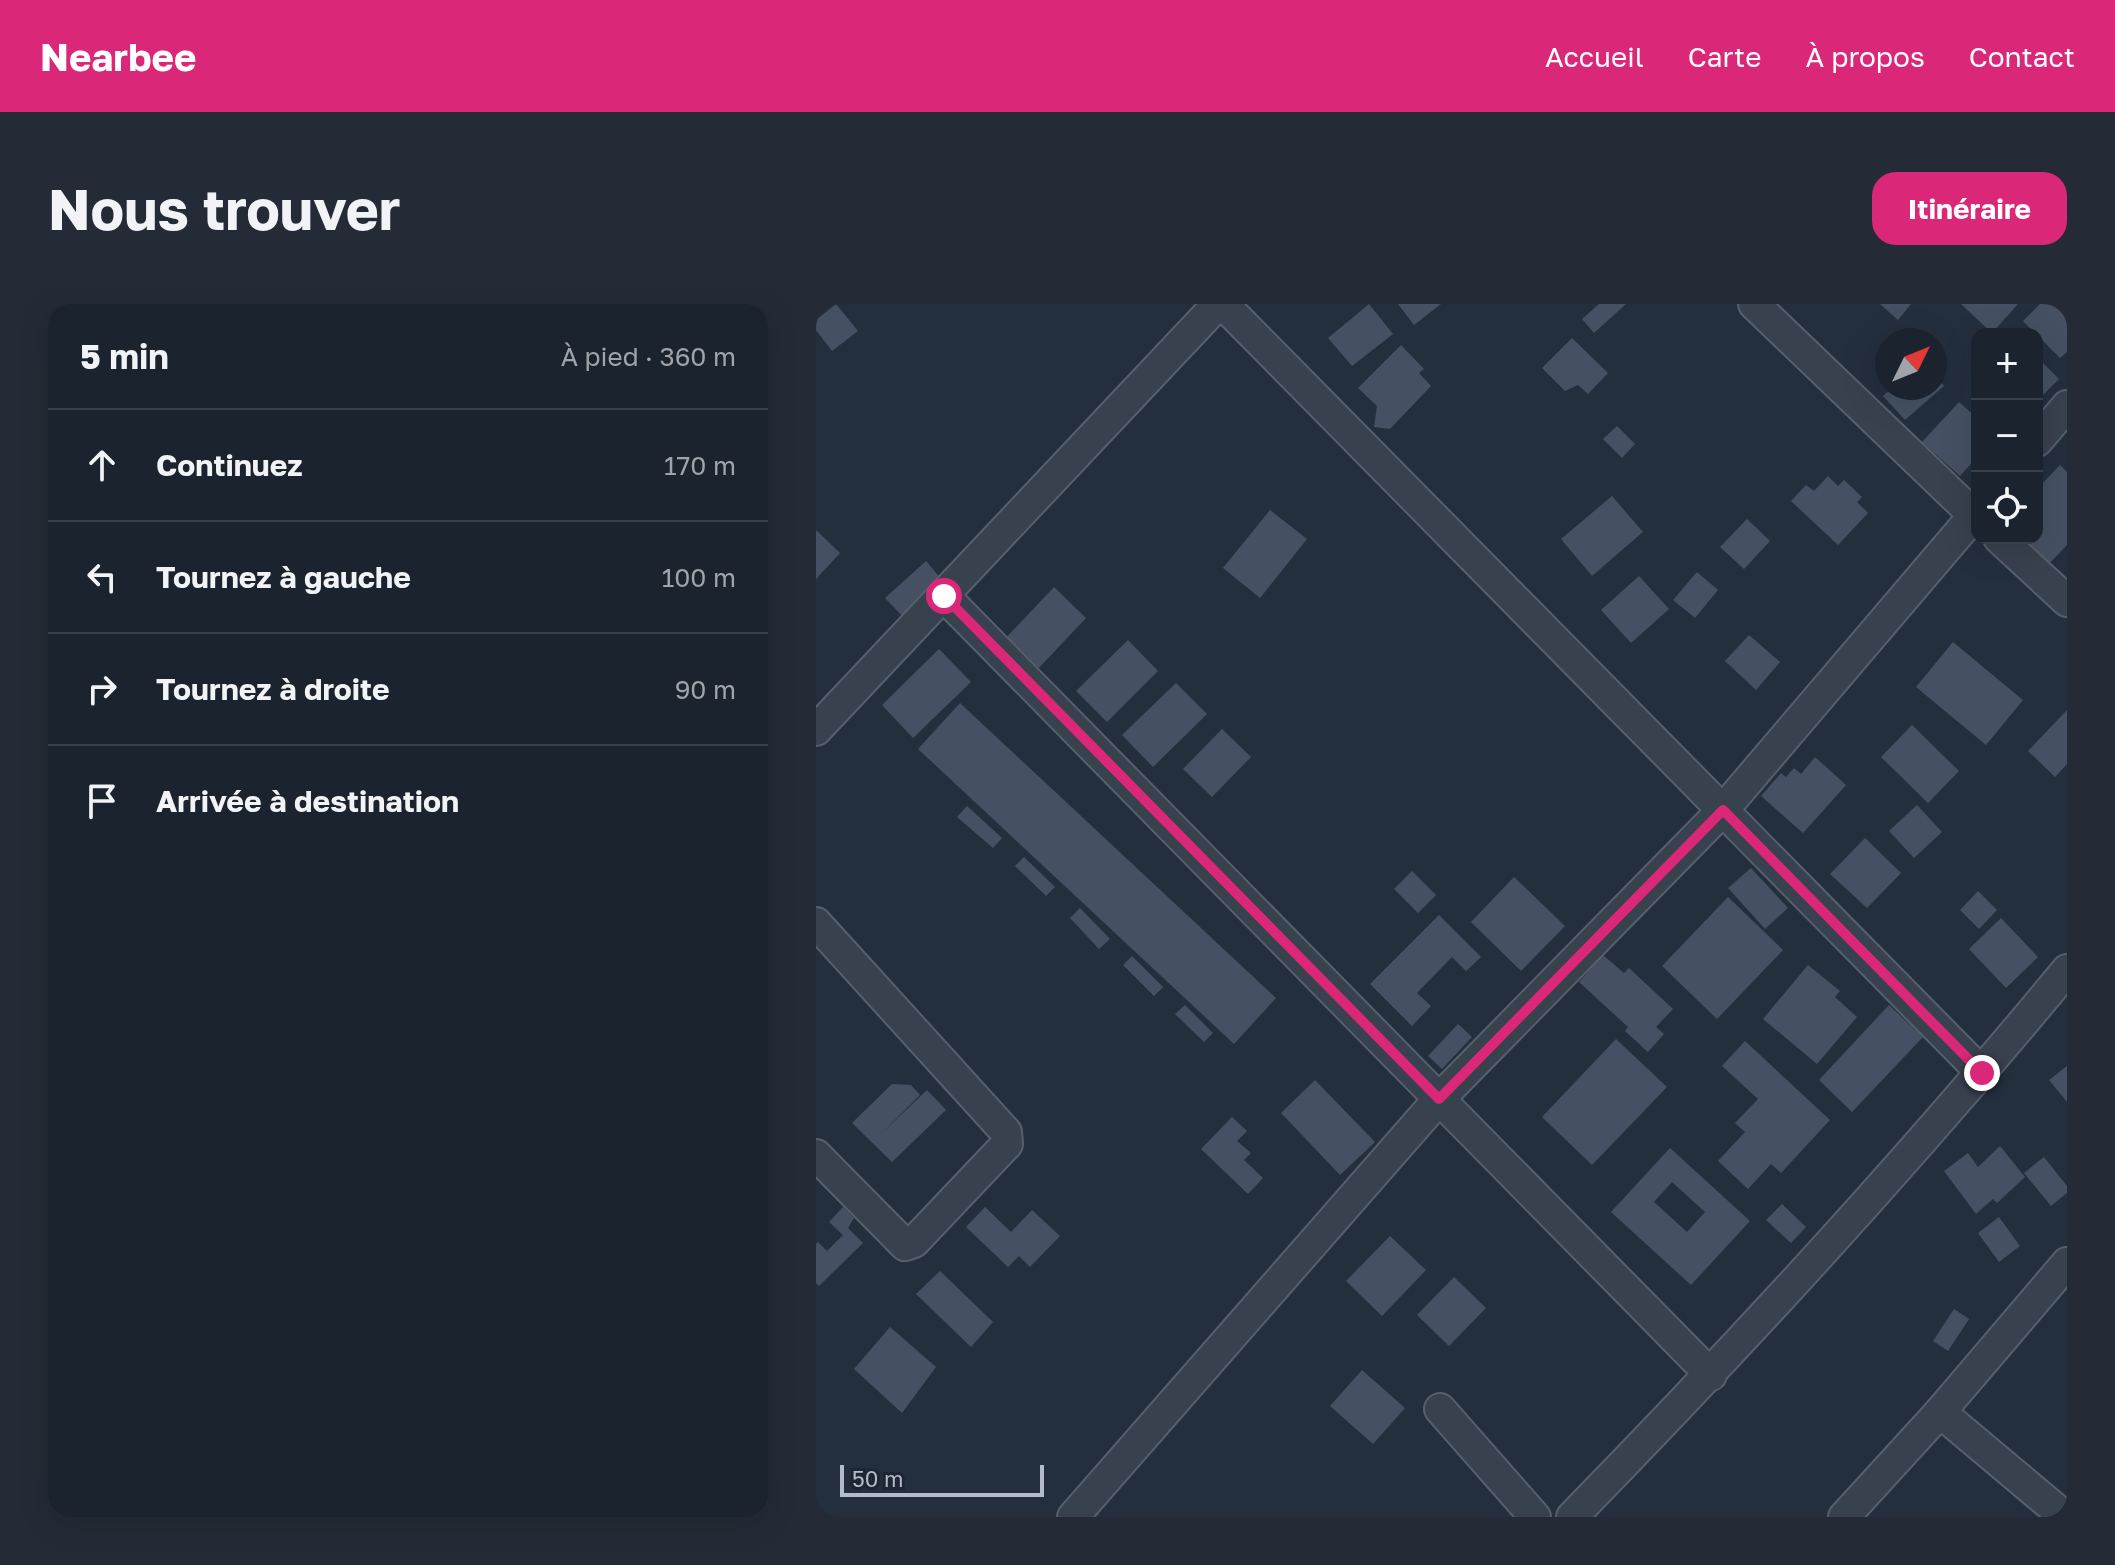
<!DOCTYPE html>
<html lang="fr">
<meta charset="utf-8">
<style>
:root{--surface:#1b232e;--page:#242b36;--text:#f1f3f6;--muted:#a0a4aa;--line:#39404a;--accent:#db2777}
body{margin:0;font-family:"Golos Text",sans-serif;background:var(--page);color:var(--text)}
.controls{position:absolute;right:24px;top:24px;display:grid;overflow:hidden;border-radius:16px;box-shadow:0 8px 32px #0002}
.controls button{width:72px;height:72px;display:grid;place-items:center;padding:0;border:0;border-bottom:2px solid var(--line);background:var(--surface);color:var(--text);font:40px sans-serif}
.compass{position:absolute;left:1059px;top:24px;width:72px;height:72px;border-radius:50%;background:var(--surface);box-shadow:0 8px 32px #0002;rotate:47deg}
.scale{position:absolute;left:24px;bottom:20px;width:204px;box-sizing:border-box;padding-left:8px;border:4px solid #b4bcc9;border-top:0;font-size:22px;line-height:28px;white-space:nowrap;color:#b4bcc9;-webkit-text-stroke:6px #1d2633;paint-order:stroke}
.stop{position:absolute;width:24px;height:24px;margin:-18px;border:6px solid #db2777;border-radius:50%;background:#fff}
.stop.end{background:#db2777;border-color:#fff;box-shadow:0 2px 8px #0008}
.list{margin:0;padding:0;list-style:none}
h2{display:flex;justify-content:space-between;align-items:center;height:104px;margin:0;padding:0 32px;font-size:34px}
h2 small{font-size:26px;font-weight:400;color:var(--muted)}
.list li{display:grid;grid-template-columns:52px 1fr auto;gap:24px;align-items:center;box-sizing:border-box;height:112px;padding:0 32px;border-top:2px solid var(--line)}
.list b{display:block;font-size:30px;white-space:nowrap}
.list em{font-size:26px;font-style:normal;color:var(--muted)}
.icon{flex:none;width:44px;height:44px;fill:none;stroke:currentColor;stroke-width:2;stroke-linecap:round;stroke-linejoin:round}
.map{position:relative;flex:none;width:1251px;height:1213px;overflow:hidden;border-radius:24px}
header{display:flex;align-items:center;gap:48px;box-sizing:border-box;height:112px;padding:0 40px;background:var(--accent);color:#fff}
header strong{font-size:38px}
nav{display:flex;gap:44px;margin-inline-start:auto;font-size:28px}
.intro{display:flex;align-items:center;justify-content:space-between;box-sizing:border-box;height:192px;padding:0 48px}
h1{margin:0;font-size:56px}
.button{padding:20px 36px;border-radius:24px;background:var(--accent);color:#fff;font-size:28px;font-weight:700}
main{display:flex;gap:48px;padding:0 48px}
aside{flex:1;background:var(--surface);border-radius:24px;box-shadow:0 8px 32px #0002}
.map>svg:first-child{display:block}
</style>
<header>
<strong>Nearbee</strong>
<nav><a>Accueil</a><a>Carte</a><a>À propos</a><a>Contact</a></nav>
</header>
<div class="intro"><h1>Nous trouver</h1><a class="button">Itinéraire</a></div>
<main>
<aside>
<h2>5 min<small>À pied · 360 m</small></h2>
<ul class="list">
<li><svg class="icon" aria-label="ahead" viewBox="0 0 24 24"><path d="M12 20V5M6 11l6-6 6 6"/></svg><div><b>Continuez</b></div><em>170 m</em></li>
<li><svg class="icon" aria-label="left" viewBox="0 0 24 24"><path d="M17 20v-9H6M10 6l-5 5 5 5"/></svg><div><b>Tournez à gauche</b></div><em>100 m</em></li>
<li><svg class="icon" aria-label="right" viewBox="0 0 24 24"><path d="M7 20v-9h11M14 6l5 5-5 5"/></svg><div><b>Tournez à droite</b></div><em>90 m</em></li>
<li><svg class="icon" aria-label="arrive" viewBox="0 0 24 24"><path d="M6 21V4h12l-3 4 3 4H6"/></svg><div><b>Arrivée à destination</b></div></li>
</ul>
</aside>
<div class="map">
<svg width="1251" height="1213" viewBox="0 0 1251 1213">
<rect width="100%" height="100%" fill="#242f3e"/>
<g fill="#455162" fill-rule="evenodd">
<path d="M20,0L42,27L16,47L0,26V16Z"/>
<path d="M553,0L577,30L536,62L512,34Z"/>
<path d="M582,0H625L598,21Z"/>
<path d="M783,0H810L778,29L766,15Z"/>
<path d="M1064,0H1095L1082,16Z"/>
<path d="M1145,0H1202L1176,29Z"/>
<path d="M1224,0H1251V48L1244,54L1207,17Z"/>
<path d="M756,34L792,69L772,90L762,81L749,87L726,64Z"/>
<path d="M585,41L608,65L603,69L615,82L574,125L558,123L561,102L542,84Z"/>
<path d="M1221,53L1243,75L1221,97Z"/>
<path d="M1119,72L1128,82L1089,116L1067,92L1076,84H1119Z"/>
<path d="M1143,98L1161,114V153L1144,172L1106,138Z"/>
<path d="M801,122L819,140L806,154L787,135Z"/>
<path d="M1244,161L1251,168V241L1227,266L1195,234H1221V185Z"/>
<path d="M1012,172L1022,182L1028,176L1046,193L1041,198L1052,209L1022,241L975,197L990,181L998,187Z"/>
<path d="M796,192L827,228L776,272L745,235Z"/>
<path d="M454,206L491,235L444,294L407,264Z"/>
<path d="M931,215L954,237L928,265L904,243Z"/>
<path d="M0,226L24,249L0,275Z"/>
<path d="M110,257L127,277L87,313L69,294Z"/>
<path d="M881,268L902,286L879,314L857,296Z"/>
<path d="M823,272L853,305L815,339L785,306Z"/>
<path d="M238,283L270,314L220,367L187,337Z"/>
<path d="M933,331L964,358L940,386L909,357Z"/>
<path d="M312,336L342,367L291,418L260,387Z"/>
<path d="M1137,338L1207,396L1170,441L1100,383Z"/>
<path d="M123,345L155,378L97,434L66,401Z"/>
<path d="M360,379L391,410L337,463L306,431Z"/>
<path d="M144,399L460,694L418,740L102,445Z"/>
<path d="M1251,406V460L1239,473L1212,447Z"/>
<path d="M1096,421L1143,467L1112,499L1065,453Z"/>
<path d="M406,425L435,453L396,493L367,465Z"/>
<path d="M999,453L1030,481L987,529L945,492L965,469L970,473L978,464L985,470Z"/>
<path d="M1101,501L1126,528L1098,554L1073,527Z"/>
<path d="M151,502L186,534L177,544L141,513Z"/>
<path d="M1049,534L1085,569L1051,604L1014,570Z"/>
<path d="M208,553L239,583L230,592L199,562Z"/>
<path d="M935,564L972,604L949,625L912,584Z"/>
<path d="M596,567L620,591L602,609L578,585Z"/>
<path d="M698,573L749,622L705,667L655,618Z"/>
<path d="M1162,587L1181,606L1163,625L1144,606Z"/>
<path d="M912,593L967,646L901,715L846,662Z"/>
<path d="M264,604L294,635L283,645L254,614Z"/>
<path d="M623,611L665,653L650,667L636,653L601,689L615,702L596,722L554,680Z"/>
<path d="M1185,614L1222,653L1190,684L1153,645Z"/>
<path d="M787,651L808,669L813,664L857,705L840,723L848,730L832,748L809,727L812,723L763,678Z"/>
<path d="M316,652L347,683L338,692L307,661Z"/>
<path d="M992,661L1024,687L1019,693L1041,713L1001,760L947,715Z"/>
<path d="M369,701L397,729L388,738L359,710Z"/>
<path d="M1073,701L1107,733L1036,808L1003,776Z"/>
<path d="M642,720L656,733L626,765L612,752Z"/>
<path d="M800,735L851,783L776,861L726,813Z"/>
<path d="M929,737L1014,816L965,869L955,860L932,885L902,857L929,828L919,819L942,795L906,762Z"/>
<path d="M1251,762V798L1233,776Z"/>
<path d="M499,776L559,838L524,871L465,809Z"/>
<path d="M76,780L95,781L104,791L65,830L111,786L130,806L76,858L36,819Z"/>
<path d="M416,813L431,827L421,837L435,849L428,856L447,874L432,890L385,845Z"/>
<path d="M1184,842L1209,873L1181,899L1177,895L1160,910L1128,867L1152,849L1162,863Z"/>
<path d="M854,844L934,917L875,981L795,908ZM856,878L889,908L871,928L838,898Z"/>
<path d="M1228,853L1251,882V889L1235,902L1208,869Z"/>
<path d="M966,900L990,923L975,939L950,916Z"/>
<path d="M27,903L38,914L32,924L47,939L3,982L0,979V940L2,938L11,947L27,931L13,918Z"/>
<path d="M169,903L195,928L216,906L244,932L214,963L203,952L192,963L150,923Z"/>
<path d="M1183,913L1204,942L1183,958L1162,929Z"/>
<path d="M574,932L610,966L566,1012L530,977Z"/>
<path d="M124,967L177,1018L155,1043L100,990Z"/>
<path d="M638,973L670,1004L633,1042L601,1011Z"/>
<path d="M1138,1005L1153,1015L1132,1047L1117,1037Z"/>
<path d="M74,1023L120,1063L86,1109L38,1065Z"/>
<path d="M546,1066L589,1104L557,1140L514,1102Z"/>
</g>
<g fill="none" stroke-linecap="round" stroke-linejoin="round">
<g stroke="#565f6c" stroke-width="34">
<g id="street">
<path d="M407,0L1166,769"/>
<path d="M938,0L1161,214"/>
<path d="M1221,137L1251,102"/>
<path d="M1183,234L1251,297"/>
<path d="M128,292L895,1071"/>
<path d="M0,426L402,0"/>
<path d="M0,619L190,828L191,840L98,938L89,941L0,851"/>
<path d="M624,1105L719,1213"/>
<path d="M1124,1108L1249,1213"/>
<path d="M257,1213L623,795L907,506L1161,208"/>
<path d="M756,1213C928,1037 1094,856 1251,666"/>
<path d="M1028,1213L1124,1108L1251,959"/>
</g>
</g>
<use href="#street" stroke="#38414e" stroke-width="30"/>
</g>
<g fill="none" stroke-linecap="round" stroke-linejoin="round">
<path stroke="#db2777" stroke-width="10" d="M128,292L623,795L907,506L1166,769"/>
</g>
</svg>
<div class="controls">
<button>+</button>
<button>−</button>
<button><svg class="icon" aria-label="locate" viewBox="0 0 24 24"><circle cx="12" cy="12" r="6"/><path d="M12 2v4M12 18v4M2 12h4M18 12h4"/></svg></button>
</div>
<svg class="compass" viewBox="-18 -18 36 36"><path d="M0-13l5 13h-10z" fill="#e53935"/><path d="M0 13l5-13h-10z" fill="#a0a4aa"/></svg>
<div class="scale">50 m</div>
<div class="stop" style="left:128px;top:292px"></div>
<div class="stop end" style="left:1166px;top:769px"></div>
</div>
</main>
